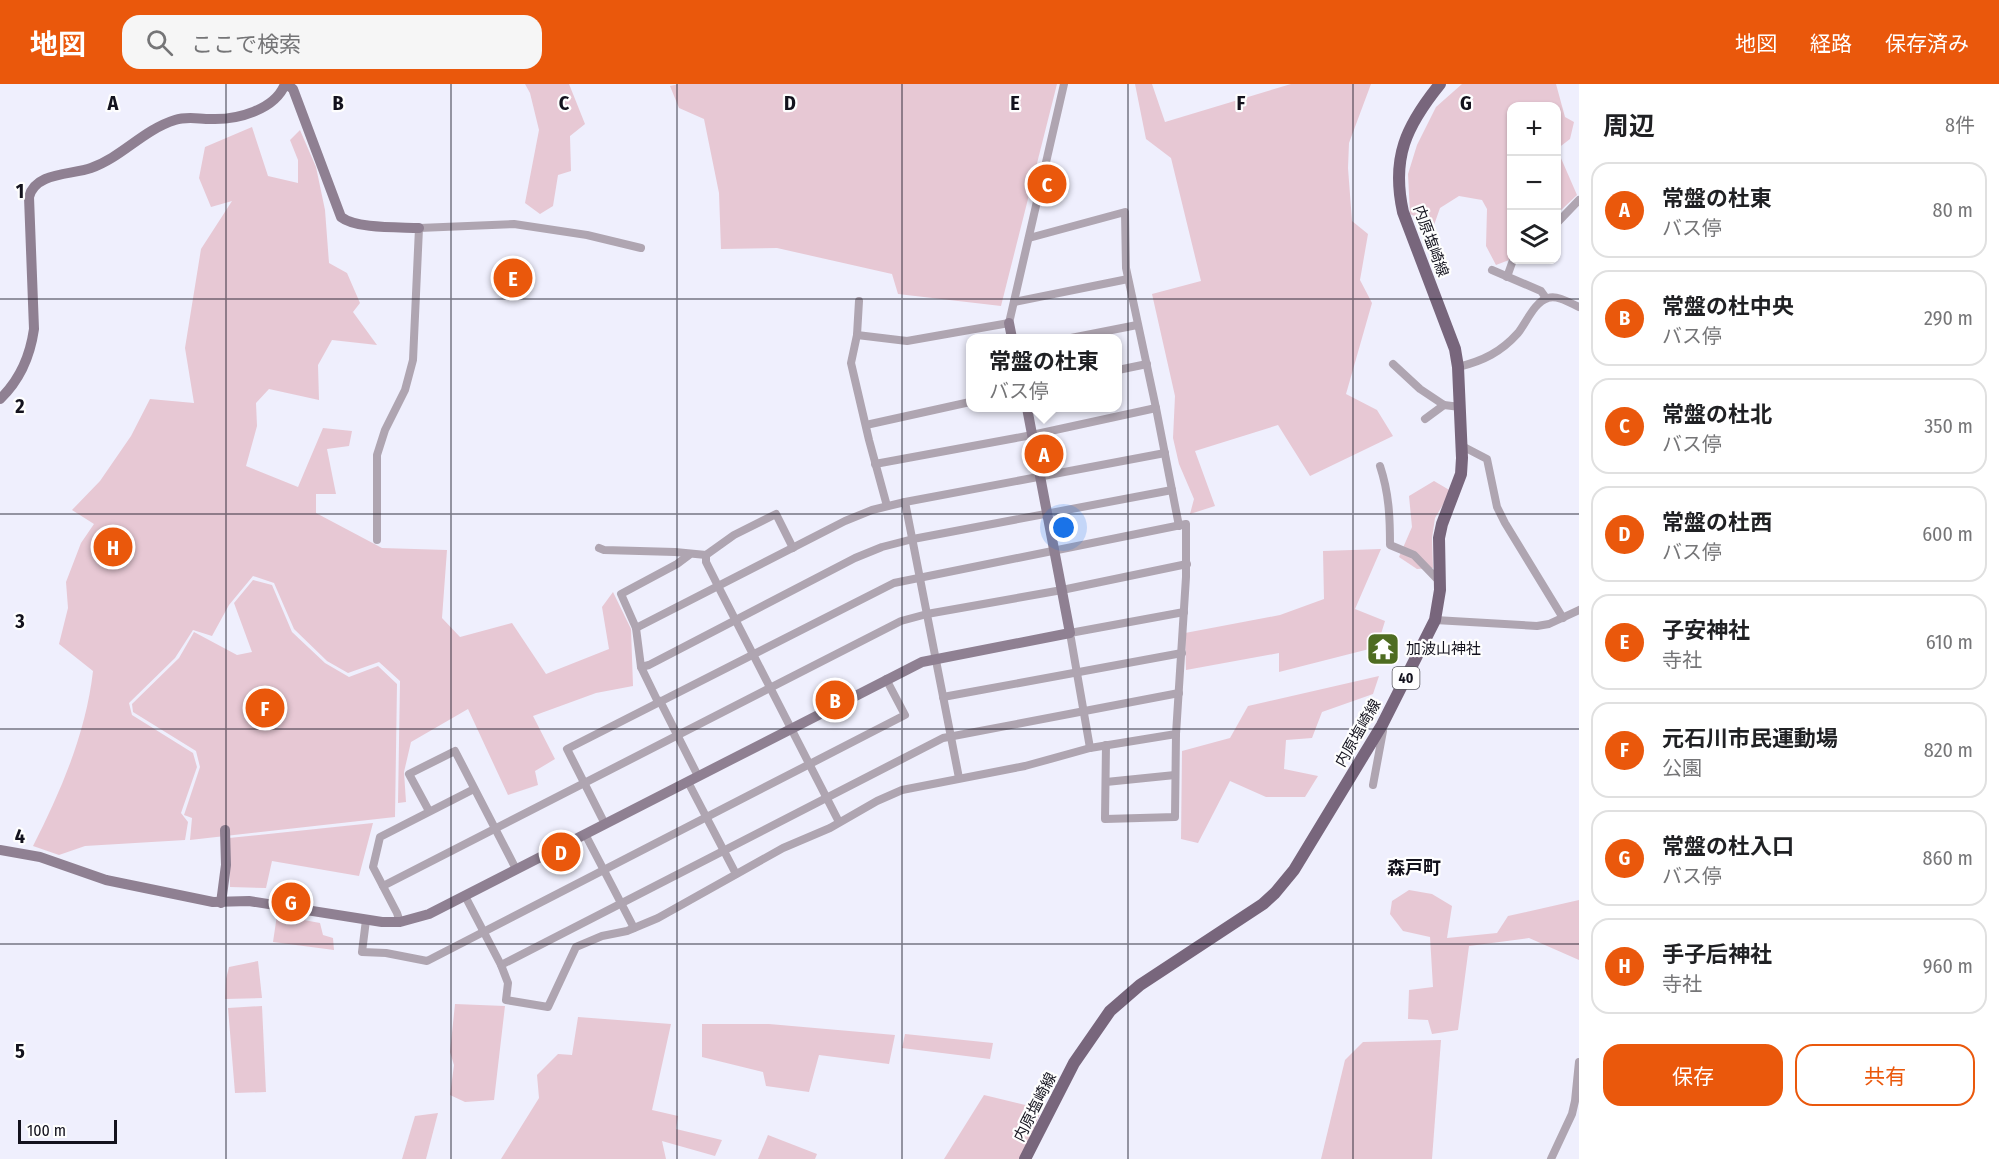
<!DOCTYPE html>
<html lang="ja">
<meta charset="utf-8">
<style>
:root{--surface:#fff;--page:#f6f6f6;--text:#202124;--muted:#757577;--line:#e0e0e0;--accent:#ea580c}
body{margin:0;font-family:"Fira Sans Condensed","Noto Sans JP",sans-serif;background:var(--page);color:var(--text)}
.controls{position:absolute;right:18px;top:18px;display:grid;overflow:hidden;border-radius:12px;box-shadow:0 2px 4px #0004}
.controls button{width:54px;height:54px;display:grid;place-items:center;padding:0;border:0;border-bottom:2px solid var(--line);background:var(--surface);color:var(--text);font:30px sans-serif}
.scale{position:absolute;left:18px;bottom:15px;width:99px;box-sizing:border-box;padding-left:6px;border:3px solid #13121d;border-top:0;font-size:16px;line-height:21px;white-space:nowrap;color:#13121d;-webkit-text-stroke:4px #fefefe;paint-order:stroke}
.you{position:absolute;left:1064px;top:444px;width:21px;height:21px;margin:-15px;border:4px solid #fff;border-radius:50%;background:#1a73e8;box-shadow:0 0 0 9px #1a73e833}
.badge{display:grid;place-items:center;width:39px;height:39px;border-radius:50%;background:var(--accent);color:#fff;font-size:20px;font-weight:700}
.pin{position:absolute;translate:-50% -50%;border:3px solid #fff;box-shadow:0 2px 6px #0006}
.popup{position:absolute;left:966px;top:250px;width:156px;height:78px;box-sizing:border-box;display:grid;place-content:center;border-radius:12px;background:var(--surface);filter:drop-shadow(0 2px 4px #0005);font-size:20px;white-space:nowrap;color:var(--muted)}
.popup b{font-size:22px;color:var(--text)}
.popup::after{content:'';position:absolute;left:50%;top:100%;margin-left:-12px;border:12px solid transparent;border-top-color:var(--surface)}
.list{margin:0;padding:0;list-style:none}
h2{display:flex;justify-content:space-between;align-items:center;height:78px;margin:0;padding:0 24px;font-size:26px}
h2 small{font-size:20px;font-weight:400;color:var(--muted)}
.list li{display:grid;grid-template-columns:39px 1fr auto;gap:18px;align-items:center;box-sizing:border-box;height:96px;margin:0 12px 12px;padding:0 12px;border:2px solid var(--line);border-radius:18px}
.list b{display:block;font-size:22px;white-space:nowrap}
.list p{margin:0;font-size:20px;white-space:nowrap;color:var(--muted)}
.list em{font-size:20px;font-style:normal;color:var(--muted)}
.actions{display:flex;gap:12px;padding:18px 24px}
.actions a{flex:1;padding:14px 0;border:2px solid var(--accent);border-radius:18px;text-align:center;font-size:21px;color:var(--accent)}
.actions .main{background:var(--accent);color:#fff}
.icon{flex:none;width:33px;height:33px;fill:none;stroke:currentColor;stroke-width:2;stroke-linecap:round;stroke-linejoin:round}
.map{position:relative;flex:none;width:1579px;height:1075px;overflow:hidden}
header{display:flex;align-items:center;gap:36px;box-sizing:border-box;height:84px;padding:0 30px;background:var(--accent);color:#fff}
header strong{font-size:28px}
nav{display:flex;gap:33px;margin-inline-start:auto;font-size:21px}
.search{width:420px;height:54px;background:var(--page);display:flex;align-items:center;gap:15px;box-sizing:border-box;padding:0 21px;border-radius:18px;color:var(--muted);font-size:22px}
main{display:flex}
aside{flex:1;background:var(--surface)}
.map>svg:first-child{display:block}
</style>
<header>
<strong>地図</strong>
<div class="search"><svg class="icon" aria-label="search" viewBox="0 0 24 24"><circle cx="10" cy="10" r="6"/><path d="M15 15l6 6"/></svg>ここで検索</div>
<nav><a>地図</a><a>経路</a><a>保存済み</a></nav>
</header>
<main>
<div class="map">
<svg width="1579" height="1075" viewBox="0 0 1579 1075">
<rect width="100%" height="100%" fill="#efeffd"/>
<g fill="#e7c8d4">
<path d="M525,0H569L585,40L570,52L571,87L558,91L553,122L540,130L525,119L539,46L530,9Z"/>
<path d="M679,0H1057L1001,222L898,210L892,190L777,164L721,165L719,109L704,35L679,24L670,2Z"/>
<path d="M1135,0H1152L1165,38L1291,0H1371L1349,59L1348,84L1352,137L1368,150L1360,196L1372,219L1346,310L1377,326L1393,352L1310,392L1278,341L1195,367L1215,422L1190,430L1194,415L1179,380L1173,354L1175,312L1152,210L1201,197L1171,74L1146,55Z"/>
<path d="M1462,0H1556L1565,33L1574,38L1570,55L1557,65L1577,111L1557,130L1556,22H1512L1511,172L1509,176L1496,181L1486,162L1487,125L1482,116L1459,112L1440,124L1434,141L1410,130L1408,90L1417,61L1436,23Z"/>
<path d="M252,43L268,92L298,99V76L290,56L300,46L316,83L325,126L329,179L347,189L360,219L353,228L377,261L332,256L318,281L319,316L269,305L256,319L257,342L246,382L298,403L323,344L352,347L349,362L327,365L336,410H316V429L382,464L447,466L442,534L460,553L512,539L546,590L609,565L602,523L613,508L631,545L633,602L596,609L533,632L555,675L535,687L538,701L508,711L468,625L411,658L404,688L406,718L398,719L400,597L379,578L348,589L327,577L294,545L274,499L253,492L229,521L212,552L193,546L175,574L129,619L132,631L193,669L197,683L181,729L188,738L185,756L85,762L59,771L33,762C61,707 86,649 93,587L59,560L68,524L66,498L81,459L94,440L72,426L100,397L131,352L150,315L194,319L185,264L201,165L232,117L211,123L199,94L205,63Z"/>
<path d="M1434,397L1451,407L1435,434L1432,454L1433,484L1417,485L1399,473L1412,443L1409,412Z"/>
<path d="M1381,465L1355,525L1385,537L1377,563L1279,588V569L1186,586L1185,549L1280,531L1324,515L1323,467Z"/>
<path d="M253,496L272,501L292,548L325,579L349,593L378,582L397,600L395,733L190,756L192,734L184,731L200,683L196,667L133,628L132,620L179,574L194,548L237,571L252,568L234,519Z"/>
<path d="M1379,592L1373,610L1322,628L1312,654L1286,656L1284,685L1318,692L1305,713H1266L1230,697L1198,759L1181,755L1182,667L1230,654L1248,622Z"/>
<path d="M373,739L359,792L272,777L266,804L230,803L229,754Z"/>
<path d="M1409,806L1432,810L1452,822L1447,854L1497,849L1508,832L1579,816V876L1529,854L1469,862L1458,946L1432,950L1428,936L1408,935L1409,906L1433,903L1430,853L1403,847L1390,830L1392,817Z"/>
<path d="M277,831L320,839L323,851L333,854L334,866L273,858Z"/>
<path d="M258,877L262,914L225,915L226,895L229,883Z"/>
<path d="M455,920L505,922L494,1016L465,1018L450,1011L454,981L450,968Z"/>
<path d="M262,922L266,1008L235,1009L228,924Z"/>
<path d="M578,933L671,940L652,1026L678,1032L676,1045L722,1056L715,1072L662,1057L666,1075H501L539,1014L537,991L558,970L572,971Z"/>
<path d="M702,940H769L895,951L889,980L819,971L809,1008L766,1002L763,988L702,973Z"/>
<path d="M905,950L993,959L990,975L902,964Z"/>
<path d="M1441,956L1432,1075H1321L1345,976L1363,958Z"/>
<path d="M984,1011L1042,1025L1021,1075H944Z"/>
<path d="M438,1029L426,1075H402L415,1032Z"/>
<path d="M768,1051L817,1070L815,1075H758Z"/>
</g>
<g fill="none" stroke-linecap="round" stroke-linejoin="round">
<g stroke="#afa5b1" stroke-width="8">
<path d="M1556,140L1579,116"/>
<path d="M1029,154L1125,128L1126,184L1156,324L1179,442"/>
<path d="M1492,186L1541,207L1546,214"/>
<path d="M1507,193L1513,176"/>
<path d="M859,217L857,251L851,279L869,356L887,422"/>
<path d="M1014,218L1128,195"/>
<path d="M857,251L907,257L1009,239L1064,0"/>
<path d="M1071,254L1137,241"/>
<path d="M1393,280L1420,305L1444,321L1460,323"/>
<path d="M1458,283C1483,277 1501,268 1518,249C1526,239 1535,217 1548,214C1558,211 1570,219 1579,223"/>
<path d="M1118,286L1147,280"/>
<path d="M1425,335L1444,321"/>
<path d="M866,341L970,318"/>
<path d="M1462,362L1487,375L1497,423L1505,439L1563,534"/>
<path d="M875,380L1032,351L1156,324"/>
<path d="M1380,382C1389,409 1390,433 1390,461L1414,471L1439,497"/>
<path d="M905,418L959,694"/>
<path d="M377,456V371L385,346L405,306L413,276L419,144L514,140L587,151L641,164"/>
<path d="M599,464L604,466L675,468L706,471L734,451L776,430L793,464"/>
<path d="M706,471V478L718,502L839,738"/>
<path d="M1435,536L1537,542L1549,540L1579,526"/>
<path d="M636,544L845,437L872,426L905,418L1165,369"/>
<path d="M641,583L649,581L855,474L882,463L913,455L1172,406"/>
<path d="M943,613L1182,569"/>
<path d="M660,617L698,692"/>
<path d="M658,618L641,583L636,544L621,510L677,480L689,471"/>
<path d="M1090,664L1070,549L1184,528"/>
<path d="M688,698L736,790"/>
<path d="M1106,698L1175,691"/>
<path d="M1373,701L1383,647L1382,643"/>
<path d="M429,727L409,690L455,667L516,785"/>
<path d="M605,740L567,665L894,499L1186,440V493L1176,650L1175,733L1105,735L1106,661"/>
<path d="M585,750L634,844"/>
<path d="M383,802L901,537L927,530L1062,506L1187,480"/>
<path d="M465,812L501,881L508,899L506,916L548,923L576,863L602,852L627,847L658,834L783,764L830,744L877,717L902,706L1025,682L1090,664L1176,650"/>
<path d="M366,836L362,868L386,869L427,877L905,631L886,595"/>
<path d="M400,838L397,829L373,783L380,753L474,705"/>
<path d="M501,881L943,654L1179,609"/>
<path d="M1551,1075L1572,1030L1575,1017L1579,978"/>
</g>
<g stroke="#8f8092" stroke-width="10">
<path d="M286,0L293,5L341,133C356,145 399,143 419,144"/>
<path d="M1009,239L1012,254"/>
<path d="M0,315C20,296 30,273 34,245L29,113C35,88 71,91 91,84C122,73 143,46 175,36C187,32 198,35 211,35C237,36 275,26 285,0"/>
<path d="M0,766L40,773L106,796L213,818L249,817L382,838H400L429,830L922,578L1070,549L1027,324"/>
<path d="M221,819L226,781L225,746"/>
</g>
<path stroke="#78667c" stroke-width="12" d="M1025,1075L1074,979L1110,927L1140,901L1263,820L1275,809L1294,786L1382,641L1435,536L1440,506L1439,454L1442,440L1461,390L1462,374L1458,283L1455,265L1403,128C1391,74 1406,42 1440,0"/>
</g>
<path fill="none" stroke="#13121d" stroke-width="1.5" stroke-opacity="0.55" d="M226,0V1075M451,0V1075M677,0V1075M902,0V1075M1128,0V1075M1353,0V1075M0,215H1579M0,430H1579M0,645H1579M0,860H1579"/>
<defs>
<g id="temple-square" transform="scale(1.725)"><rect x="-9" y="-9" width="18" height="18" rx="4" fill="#4e6c21" stroke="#fefefe"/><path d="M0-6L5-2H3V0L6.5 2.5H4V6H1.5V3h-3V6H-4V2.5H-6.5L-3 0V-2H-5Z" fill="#fff"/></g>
</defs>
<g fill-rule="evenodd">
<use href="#temple-square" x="1383" y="565"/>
</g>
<g text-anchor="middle" stroke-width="4.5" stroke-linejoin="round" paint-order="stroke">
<rect fill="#fefefe" stroke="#5a5960" stroke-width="1.5" x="1392.5" y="583" width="27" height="22" rx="4.5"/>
<g font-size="14" font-weight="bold" fill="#13121d">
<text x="1406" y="599">40</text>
</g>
<g font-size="15" fill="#13121d" stroke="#fefefe">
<text transform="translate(1431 157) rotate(70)" y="5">内原塩崎線</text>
<text transform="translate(1358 649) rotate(-60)" y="5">内原塩崎線</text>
<text transform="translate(1035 1023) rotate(-63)" y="5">内原塩崎線</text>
</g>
<g font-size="15" fill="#13121d" stroke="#fefefe" text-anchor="start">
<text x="1406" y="570">加波山神社</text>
</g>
<g font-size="18" font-weight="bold" fill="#13121d" stroke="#fefefe">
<text x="1414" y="790">森戸町</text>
</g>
</g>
<g font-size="20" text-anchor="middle" font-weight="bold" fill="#13121d" stroke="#fefefe" stroke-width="4.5" stroke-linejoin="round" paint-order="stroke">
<text x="113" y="26">A</text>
<text x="338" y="26">B</text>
<text x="564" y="26">C</text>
<text x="790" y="26">D</text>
<text x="1015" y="26">E</text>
<text x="1241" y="26">F</text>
<text x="1466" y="26">G</text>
<text x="20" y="114">1</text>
<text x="20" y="329">2</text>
<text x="20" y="544">3</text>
<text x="20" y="759">4</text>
<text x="20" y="974">5</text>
</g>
</svg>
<div class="controls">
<button>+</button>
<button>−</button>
<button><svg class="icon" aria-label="layers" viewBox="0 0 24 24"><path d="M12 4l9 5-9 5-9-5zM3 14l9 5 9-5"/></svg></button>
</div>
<div class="scale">100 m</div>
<div class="you"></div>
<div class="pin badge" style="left:1044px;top:370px">A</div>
<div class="popup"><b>常盤の杜東</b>バス停</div>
<div class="pin badge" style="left:835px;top:616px">B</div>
<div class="pin badge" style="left:1047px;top:100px">C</div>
<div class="pin badge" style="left:561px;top:768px">D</div>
<div class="pin badge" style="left:513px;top:194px">E</div>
<div class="pin badge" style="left:265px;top:624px">F</div>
<div class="pin badge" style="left:291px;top:818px">G</div>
<div class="pin badge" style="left:113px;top:463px">H</div>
</div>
<aside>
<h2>周辺<small>8件</small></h2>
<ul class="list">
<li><span class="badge">A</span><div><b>常盤の杜東</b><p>バス停</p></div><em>80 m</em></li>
<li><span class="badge">B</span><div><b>常盤の杜中央</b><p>バス停</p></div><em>290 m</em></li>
<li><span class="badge">C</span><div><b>常盤の杜北</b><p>バス停</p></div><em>350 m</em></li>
<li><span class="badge">D</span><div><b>常盤の杜西</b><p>バス停</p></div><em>600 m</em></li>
<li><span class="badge">E</span><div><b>子安神社</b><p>寺社</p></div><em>610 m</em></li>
<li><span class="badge">F</span><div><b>元石川市民運動場</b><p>公園</p></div><em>820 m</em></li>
<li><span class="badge">G</span><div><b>常盤の杜入口</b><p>バス停</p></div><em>860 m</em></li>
<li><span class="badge">H</span><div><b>手子后神社</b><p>寺社</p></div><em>960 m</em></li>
</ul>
<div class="actions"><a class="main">保存</a><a>共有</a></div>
</aside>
</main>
